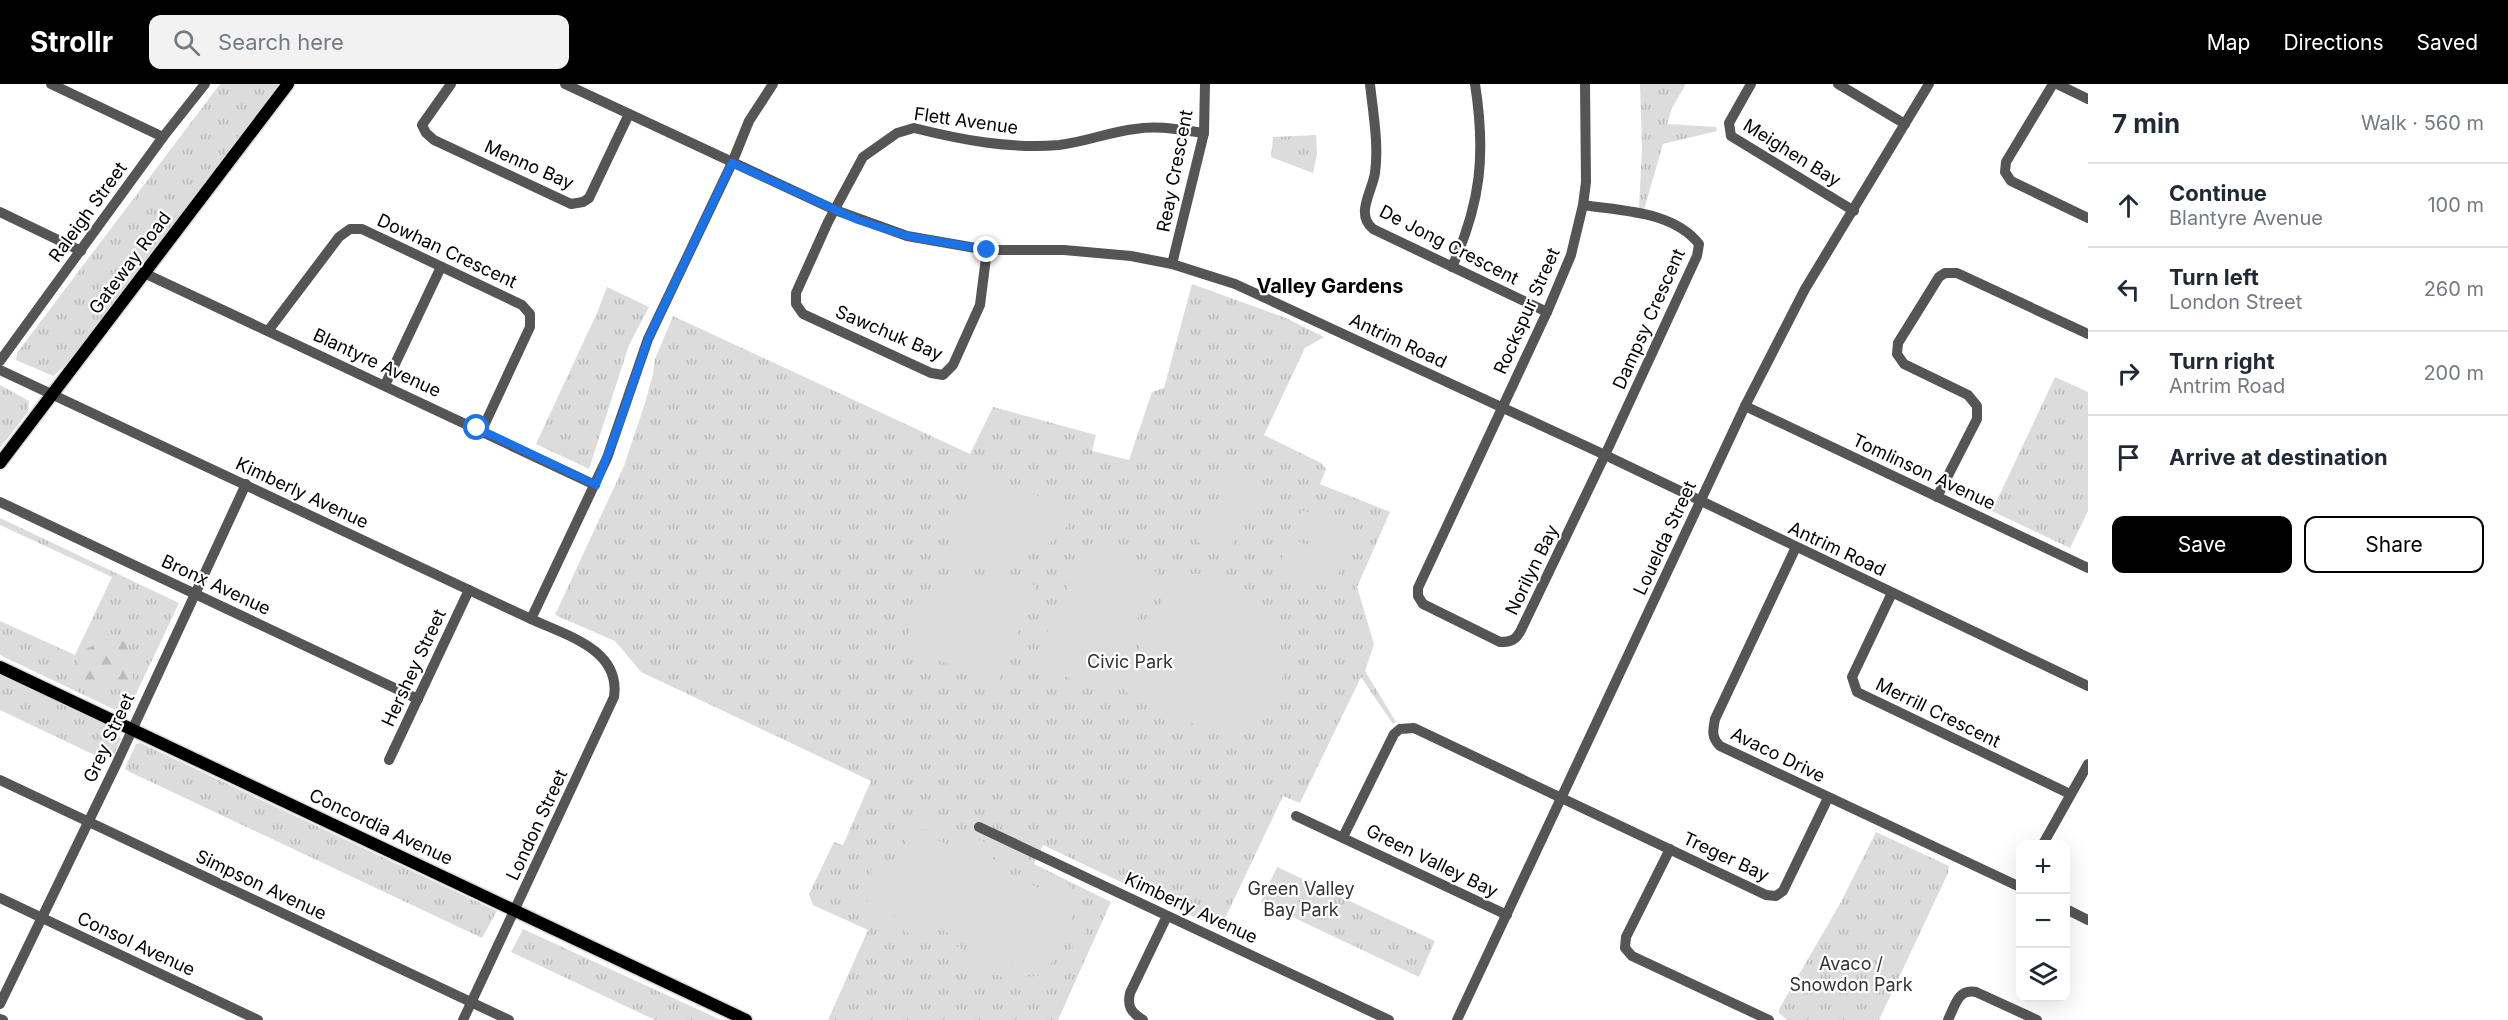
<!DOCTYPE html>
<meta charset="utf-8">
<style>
:root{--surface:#fff;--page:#f2f2f3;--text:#1f2937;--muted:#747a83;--line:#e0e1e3;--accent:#000}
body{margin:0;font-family:Inter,sans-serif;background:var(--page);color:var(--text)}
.controls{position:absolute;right:18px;bottom:18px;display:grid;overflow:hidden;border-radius:12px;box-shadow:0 6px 24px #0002}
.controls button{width:54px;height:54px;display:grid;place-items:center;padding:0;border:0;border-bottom:2px solid var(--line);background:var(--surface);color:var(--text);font:30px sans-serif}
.stop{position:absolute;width:18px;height:18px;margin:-14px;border:4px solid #1a73e8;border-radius:50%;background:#fff}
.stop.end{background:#1a73e8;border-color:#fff;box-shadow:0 2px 6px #0008}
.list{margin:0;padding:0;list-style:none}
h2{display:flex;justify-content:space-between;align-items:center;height:78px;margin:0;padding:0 24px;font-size:26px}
h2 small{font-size:20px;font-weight:400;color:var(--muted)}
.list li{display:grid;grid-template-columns:39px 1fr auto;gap:18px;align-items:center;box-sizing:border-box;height:84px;padding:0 24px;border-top:2px solid var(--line)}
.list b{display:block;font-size:22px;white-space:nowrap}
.list p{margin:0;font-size:20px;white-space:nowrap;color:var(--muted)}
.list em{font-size:20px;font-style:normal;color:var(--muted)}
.actions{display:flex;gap:12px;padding:18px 24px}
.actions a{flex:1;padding:14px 0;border:2px solid var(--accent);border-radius:12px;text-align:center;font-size:21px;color:var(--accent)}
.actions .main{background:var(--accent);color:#fff}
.icon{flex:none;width:33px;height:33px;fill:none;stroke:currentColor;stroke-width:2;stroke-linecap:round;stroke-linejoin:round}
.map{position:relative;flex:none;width:2088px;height:936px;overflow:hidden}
header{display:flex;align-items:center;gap:36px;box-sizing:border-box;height:84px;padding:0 30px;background:var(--accent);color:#fff}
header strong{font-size:28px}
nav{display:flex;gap:33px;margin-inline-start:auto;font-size:21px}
.search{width:420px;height:54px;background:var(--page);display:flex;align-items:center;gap:15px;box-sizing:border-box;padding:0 21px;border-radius:12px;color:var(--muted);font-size:22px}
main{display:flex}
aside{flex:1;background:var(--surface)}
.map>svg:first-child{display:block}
</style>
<header>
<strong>Strollr</strong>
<div class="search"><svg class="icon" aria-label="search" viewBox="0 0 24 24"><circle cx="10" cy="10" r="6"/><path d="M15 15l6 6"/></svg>Search here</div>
<nav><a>Map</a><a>Directions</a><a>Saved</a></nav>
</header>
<main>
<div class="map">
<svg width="2088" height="936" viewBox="0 0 2088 936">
<defs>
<pattern id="grass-tufts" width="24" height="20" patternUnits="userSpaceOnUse" patternTransform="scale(1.5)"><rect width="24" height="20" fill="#dcdcdc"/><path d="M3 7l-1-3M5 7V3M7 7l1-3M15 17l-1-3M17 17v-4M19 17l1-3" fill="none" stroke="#bbb"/></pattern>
<pattern id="forest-firs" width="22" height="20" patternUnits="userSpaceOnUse" patternTransform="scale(1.5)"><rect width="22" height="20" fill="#dcdcdc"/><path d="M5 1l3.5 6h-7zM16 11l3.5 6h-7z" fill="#bbb"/></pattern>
</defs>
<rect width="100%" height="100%" fill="#fff"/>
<g fill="url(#grass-tufts)">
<path d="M220,0H279L69,278L53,292L16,276L17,269Z"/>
<path d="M1640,0H1686L1672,24L1667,40L1716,43L1717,47L1663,60L1644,126L1639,125L1642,63Z"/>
<path d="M1316,51L1317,70L1313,89L1271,73L1273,53Z"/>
<path d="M1192,200L1286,234L1324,253L1305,264L1264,351L1321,379L1326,385L1320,400L1390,428L1357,503L1374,560L1365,587L1396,638L1393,640L1361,593L1300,719L1283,712L1220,845L1043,761L1034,780L1111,818L1058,936H828L868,846L813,821L809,810L834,758L843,761L871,697L641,588L615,557L555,531L624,382L645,319L653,290L655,275L673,232L970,370L993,323L1096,351L1092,367L1129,376L1152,308L1164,304Z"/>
<path d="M607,203L649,223L629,261L589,385L536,360L597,229Z"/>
<path d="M2055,293L2088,308V427L2070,464L1992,427Z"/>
<path d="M0,301L29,317L28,328L0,364Z"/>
<path d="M0,434L179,519L126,631L0,571V537L75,571L112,493L0,441Z"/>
<path d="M0,590L116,645L121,655L113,673L103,675L0,626Z"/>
<path d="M140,659L145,661L497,827L482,854L130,688L125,685L126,682L136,660Z"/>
<path d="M1876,748L1949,782L1948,789L1879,936H1787L1779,929V925L1841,818Z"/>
<path d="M1277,783L1435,857L1419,893L1261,818Z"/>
<path d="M523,845L721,936H655L511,868Z"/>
</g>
<path fill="url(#forest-firs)" d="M107,550L124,555L133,577L128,589L133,592L134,605L116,606L106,599L91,603L82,596L83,587L77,582L82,567L94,561Z"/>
<g fill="#dcdcdc" fill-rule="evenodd">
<path d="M1231,386L1262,401L1228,472L1198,458Z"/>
<path d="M980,387L1075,428L1061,451L1037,467L995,477L970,480L943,474L976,389Z"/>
<path d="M1302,426L1355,449L1345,473L1291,450Z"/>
<path d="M1290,454L1344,476L1332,505L1278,483Z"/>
<path d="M1089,459L1158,489L1103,610L1033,578Z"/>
<path d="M1185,490C1199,490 1213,490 1226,495C1280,518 1303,591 1262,636C1253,646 1243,652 1233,658L1125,608L1122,600L1173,492Z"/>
<path d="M993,492L1034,501L1036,504L999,597L994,598L902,562C913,539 925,509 950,498C962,494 980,494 993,492Z"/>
<path d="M913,737H931L947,741C974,754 1062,789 1077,809C1081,814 1085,823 1086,830C1089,841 1083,855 1079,866C1071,892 1046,900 1021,902L844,819L847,811L867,818C873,777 870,756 913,737ZM921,745L935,746L1060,804C1082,826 1083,869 1054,886C1043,893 1030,893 1017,892L893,831L881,806L879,797L882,778L890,761L908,749Z"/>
<path d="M921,748L1068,818L1074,830L1048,886L1034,891L891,821L883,805L909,751Z"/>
</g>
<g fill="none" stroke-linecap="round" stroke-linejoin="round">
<g stroke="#dbdbdb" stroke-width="15">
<g id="major">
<path d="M0,379L288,0"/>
<path d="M0,583L746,936"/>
</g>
</g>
<g stroke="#555" stroke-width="10">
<path d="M51,0L163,53"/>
<path d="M451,0L422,41L426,49L434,56L571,120L583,118L589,114L629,30"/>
<path d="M565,0L835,126L907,152L987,166H1064L1131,172L1172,180L1235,200L1605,371L2088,602"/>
<path d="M1370,0C1373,29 1379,60 1375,89C1372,108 1355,130 1373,145L1547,228"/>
<path d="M1751,0L1729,39L1731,52L1854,127"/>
<path d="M1838,0L1905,40"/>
<path d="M2053,0L2006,78L2005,88L2011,97L2088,134"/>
<path d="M2057,0L2088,15"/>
<path d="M1583,121C1622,127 1673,127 1699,160L1697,172L1605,371L1521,546C1516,556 1511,558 1500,558L1423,520L1418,512V504L1547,228L1571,171L1583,121L1586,98L1585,0"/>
<path d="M0,128L81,167"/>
<path d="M987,166L980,221L953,281L943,291L931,289L803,230L796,220V209L828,138L863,73L897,49L914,44C962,56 1009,65 1059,61C1085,58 1109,48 1135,45C1158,41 1181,46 1204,49"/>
<path d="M1172,180L1204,49L1205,0"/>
<path d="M1452,183C1481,119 1486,70 1475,0"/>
<path d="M144,189L595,401"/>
<path d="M268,247L339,153L350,145H362L522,221L530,230V243L482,346"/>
<path d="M0,277L163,53L205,0"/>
<path d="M0,286L531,535C565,551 621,565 614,613L463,936"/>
<path d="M385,301L441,183"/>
<path d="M1745,322L2088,484"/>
<path d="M1937,413L1977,335V322L1968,311L1904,280L1897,270L1898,259L1939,193L1945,189H1957L2088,250"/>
<path d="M0,418L418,615"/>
<path d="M1796,463L1715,635C1713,646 1711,653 1720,662L2020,803"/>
<path d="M1892,509L1852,593L1857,608L2070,710"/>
<path d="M531,535L607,374L648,255L732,79L749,37L773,0"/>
<path d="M389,676L469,506"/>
<path d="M0,696L509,936"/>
<path d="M1296,732L1507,831"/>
<path d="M979,743L1389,936"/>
<path d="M1343,753L1394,650L1400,645L1414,644L1766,811L1776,812L1783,807L1828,714"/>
<path d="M2043,760L2088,680"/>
<path d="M1670,765L1626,853L1625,864L1632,872L1769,936"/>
<path d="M0,814L258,936"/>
<path d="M2066,825L2088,836"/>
<path d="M0,920L115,683L246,400"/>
<path d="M0,935L3,936"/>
<path d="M1143,936C1131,928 1127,923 1130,909L1167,832"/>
<path d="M1457,936L1745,322L1805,205L1929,0"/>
<path d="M1948,936C1955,922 1958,904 1976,908L2037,936"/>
</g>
<use href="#major" stroke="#000" stroke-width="12"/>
</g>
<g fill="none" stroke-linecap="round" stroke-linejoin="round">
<path stroke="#1a73e8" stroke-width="8" d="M477,344L596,401L617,346L648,255L732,79L858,136L907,152L987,166"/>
</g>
<g text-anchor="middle" stroke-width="4.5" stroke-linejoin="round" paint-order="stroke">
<g font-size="18" fill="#000" stroke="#fff">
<text transform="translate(966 37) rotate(8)" y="6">Flett Avenue</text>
<text transform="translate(1792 69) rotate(32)" y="6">Meighen Bay</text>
<text transform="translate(529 81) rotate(24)" y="6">Menno Bay</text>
<text transform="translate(1175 87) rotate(-79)" y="6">Reay Crescent</text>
<text transform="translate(88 128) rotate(-54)" y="6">Raleigh Street</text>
<text transform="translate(1449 161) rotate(27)" y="6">De Jong Crescent</text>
<text transform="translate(447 167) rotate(25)" y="6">Dowhan Crescent</text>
<text transform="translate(130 179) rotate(-53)" y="6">Gateway Road</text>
<text transform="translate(1527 227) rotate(-66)" y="6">Rockspur Street</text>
<text transform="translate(1649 235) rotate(-66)" y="6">Dampsy Crescent</text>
<text transform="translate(889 249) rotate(23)" y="6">Sawchuk Bay</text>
<text transform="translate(1398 257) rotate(25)" y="6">Antrim Road</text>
<text transform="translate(377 279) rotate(25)" y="6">Blantyre Avenue</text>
<text transform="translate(1924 388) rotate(25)" y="6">Tomlinson Avenue</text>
<text transform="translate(302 409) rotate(25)" y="6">Kimberly Avenue</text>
<text transform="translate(1665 454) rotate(-65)" y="6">Louelda Street</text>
<text transform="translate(1837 465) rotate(25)" y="6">Antrim Road</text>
<text transform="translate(1532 486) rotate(-64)" y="6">Norilyn Bay</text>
<text transform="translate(216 501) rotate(25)" y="6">Bronx Avenue</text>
<text transform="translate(414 584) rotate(-65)" y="6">Hershey Street</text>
<text transform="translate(1938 629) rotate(26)" y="6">Merrill Crescent</text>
<text transform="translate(109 654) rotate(-65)" y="6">Grey Street</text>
<text transform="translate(1778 671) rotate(26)" y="6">Avaco Drive</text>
<text transform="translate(537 741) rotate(-65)" y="6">London Street</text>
<text transform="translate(381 743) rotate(25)" y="6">Concordia Avenue</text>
<text transform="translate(1726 773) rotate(25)" y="6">Treger Bay</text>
<text transform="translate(1432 777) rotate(26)" y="6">Green Valley Bay</text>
<text transform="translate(261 801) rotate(25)" y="6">Simpson Avenue</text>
<text transform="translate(1191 824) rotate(25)" y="6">Kimberly Avenue</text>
<text transform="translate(136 860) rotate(25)" y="6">Consol Avenue</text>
</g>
<g font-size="18" fill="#333" stroke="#fff">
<text x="1130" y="584">Civic Park</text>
<text x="1301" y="811">Green Valley<tspan x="1301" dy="21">Bay Park</tspan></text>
<text x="1851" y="886">Avaco /<tspan x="1851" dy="21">Snowdon Park</tspan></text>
</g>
<g font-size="20" font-weight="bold" fill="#000" stroke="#fff">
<text x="1330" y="209">Valley Gardens</text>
</g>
</g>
</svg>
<div class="controls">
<button>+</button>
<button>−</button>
<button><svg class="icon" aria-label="layers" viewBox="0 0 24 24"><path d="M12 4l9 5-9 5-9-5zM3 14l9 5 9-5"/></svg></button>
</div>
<div class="stop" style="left:477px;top:344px"></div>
<div class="stop end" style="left:987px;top:166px"></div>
</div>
<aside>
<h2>7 min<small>Walk · 560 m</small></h2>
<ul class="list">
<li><svg class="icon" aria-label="ahead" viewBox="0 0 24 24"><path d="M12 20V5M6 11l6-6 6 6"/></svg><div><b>Continue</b><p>Blantyre Avenue</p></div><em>100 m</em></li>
<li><svg class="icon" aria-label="left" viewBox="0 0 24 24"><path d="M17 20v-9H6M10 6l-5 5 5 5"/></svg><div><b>Turn left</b><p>London Street</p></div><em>260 m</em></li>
<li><svg class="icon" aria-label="right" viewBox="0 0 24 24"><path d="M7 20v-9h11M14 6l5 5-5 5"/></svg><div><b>Turn right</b><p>Antrim Road</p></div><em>200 m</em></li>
<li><svg class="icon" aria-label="arrive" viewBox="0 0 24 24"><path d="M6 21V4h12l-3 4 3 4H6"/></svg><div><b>Arrive at destination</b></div></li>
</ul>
<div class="actions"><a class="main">Save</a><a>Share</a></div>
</aside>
</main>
